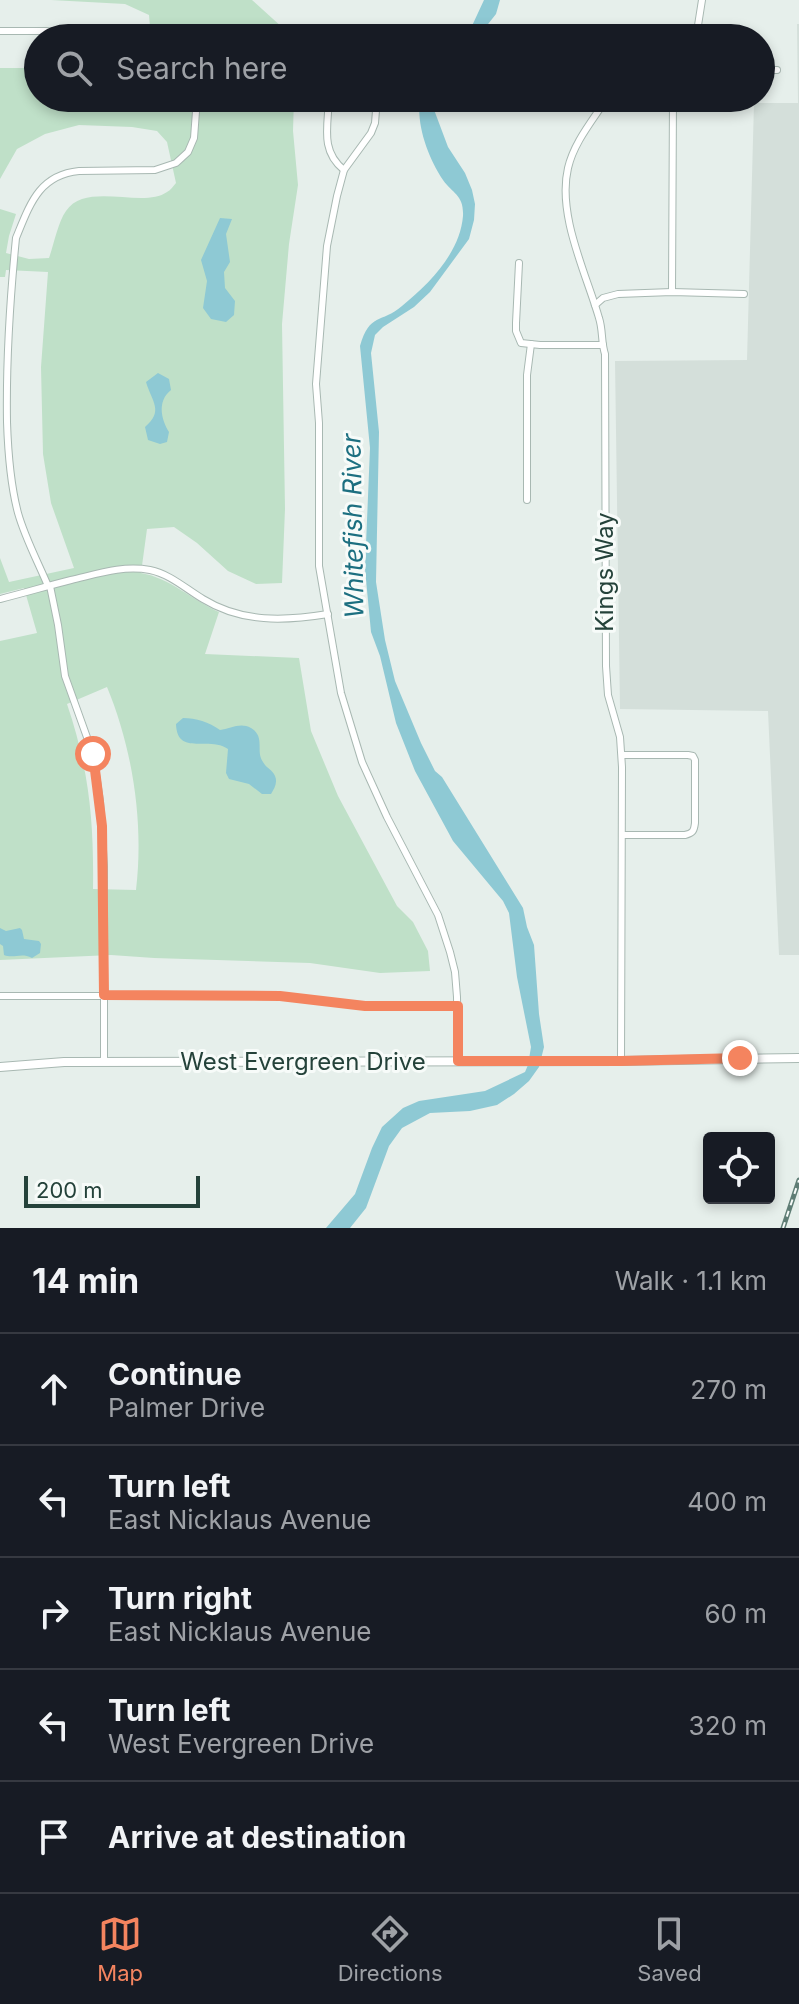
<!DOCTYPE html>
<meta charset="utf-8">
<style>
:root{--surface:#171b24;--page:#20242c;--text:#f1f3f6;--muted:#9ea1a6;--line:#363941;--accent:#f4845f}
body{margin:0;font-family:Inter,sans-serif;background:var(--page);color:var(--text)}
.controls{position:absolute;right:24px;bottom:24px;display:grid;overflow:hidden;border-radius:8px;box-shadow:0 4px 12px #0003}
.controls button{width:72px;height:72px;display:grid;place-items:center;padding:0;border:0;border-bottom:2px solid var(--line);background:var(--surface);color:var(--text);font:40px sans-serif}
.scale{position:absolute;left:24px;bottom:20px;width:176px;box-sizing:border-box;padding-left:8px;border:4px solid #24423a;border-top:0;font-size:22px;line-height:28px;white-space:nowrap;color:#24423a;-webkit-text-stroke:6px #f7fbf9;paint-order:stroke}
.stop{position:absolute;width:24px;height:24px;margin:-18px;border:6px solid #f4845f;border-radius:50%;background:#fff}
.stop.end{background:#f4845f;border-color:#fff;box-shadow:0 2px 8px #0008}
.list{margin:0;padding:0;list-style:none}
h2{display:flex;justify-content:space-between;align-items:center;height:104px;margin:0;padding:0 32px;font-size:34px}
h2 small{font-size:26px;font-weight:400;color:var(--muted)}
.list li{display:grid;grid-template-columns:52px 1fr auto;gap:24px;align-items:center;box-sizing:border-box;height:112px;padding:0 32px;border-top:2px solid var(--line)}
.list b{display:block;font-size:30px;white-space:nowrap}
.list p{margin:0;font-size:26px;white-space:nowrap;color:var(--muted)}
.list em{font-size:26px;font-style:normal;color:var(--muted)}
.icon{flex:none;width:44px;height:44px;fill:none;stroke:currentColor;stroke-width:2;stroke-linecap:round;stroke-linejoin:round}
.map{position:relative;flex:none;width:799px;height:1228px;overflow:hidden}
.search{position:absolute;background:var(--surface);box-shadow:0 4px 12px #0003;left:24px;right:24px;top:24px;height:88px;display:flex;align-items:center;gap:20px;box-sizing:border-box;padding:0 28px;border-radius:44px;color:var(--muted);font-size:30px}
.sheet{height:664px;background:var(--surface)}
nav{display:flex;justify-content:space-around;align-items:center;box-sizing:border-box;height:112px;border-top:2px solid var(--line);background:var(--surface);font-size:22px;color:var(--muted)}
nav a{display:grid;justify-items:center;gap:4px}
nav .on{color:var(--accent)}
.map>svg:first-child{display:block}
</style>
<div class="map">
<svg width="799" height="1228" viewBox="0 0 799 1228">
<rect width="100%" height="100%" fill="#e6efeb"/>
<path fill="#d4dfda" d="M797,24H799V955H779L768,711L620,709L615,361L747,360L754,103H798Z"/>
<g fill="#bfe0c8" fill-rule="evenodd">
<path d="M51,0H252L294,38H151L149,15L125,4Z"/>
<path d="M0,68H38V98H294L293,131L298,185L289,244L282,324L285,509L282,583L256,584L228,571L197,543L174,527L147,529L141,573C170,578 192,600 219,612L205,654L299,658L311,731L338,796L397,906L413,922L428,951L430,971L380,973L310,963L154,958L111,955L0,960V641L37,633L24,588L0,594V558L9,582L74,568L51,503L43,454L41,367L48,272L6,270L5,277H0V209L16,214L9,236L6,253L29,259L49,258C54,244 58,222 66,211C86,181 143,209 167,192C171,190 173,186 176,183L167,142L157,131L132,127L79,125L45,134L17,149L0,179ZM107,687C133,750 144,823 136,890L93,889C94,820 89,769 67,704Z"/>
</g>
<g fill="#8ec9d4">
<path d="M484,0H500L496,14L477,38H463L471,28Z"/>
<path d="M420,98H433V107L448,147L465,173L472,190L475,204L474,220L469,239L430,292L414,307L383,327L375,335L371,353L379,432L376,582L385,640L395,681L421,743L435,771L442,777L523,908L527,927L534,945L539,1014L544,1047L539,1067L529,1081L514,1094L497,1105L470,1111L430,1113L402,1128L389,1146L366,1208L350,1228H326L355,1194L372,1148L382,1127L403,1108L419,1101L485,1091L525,1072L528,1065L531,1047L517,977L509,913L503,901L453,841L415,771L396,723L380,656L371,632L365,569L370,448L360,346C370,312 381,324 402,306C429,284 460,253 463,216C464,195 453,194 443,180C428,157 416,125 420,98Z"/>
<path d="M220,218L232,219L226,234L230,262L224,272L225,288L235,301L234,315L226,322L211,319L203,308L207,281L201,260Z"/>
<path d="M158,373L169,379L171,390C157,401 161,419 169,432L167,442L160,444L148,440L145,427C164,411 152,402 146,382Z"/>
<path d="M183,718C196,718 209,722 220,730C230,729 240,722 251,728C266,737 255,751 263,762C266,768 273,770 275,776C278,783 274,789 271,794H262L249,784L229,779L226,773L228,749C209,735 177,757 176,724Z"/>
<path d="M0,928L6,931L20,928L22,930L24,939L39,941L41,944L40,953L32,958C21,952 14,959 4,955L3,946L0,944Z"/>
</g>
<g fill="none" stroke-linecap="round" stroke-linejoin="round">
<g stroke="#a8b8b2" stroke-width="8">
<g id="minor">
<path d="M0,31H46L113,38"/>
<path d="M696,38L702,0"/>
<path d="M761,70H777"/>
<path d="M329,98C328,126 320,151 344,170"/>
<path d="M377,98L375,123L371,133L344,170L337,196L327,246L316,384L319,423V566L341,693L362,762L387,817L438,915L450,952L455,972L457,997L458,1061"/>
<path d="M607,98C593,120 574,142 568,168C557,215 586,273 599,318C603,330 601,342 605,354L606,666L608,695L620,737L622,767L621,1061"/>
<path d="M519,263L516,323V331L521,343L540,345H603"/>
<path d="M672,292L673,98"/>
<path d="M595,305L603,298L618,294L672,292L744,294"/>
<path d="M527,500V375L531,344"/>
<path d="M48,586C38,562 25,538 18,513C10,483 8,452 7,422C6,360 10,299 16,238C30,204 39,175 79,171L155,170L176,163L188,152L194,138L197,98"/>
<path d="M50,586L58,625L65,676L93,754L100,801L104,866V1062"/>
<path d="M0,599C24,593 47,586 71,580C97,574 122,565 150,570C170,574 186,589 203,599C242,623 285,621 328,614"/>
<path d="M622,835H685C693,833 694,831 695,823V760L693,756L688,755H622"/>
<path d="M0,996H280L365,1006H458"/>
</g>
</g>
<g stroke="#a8b8b2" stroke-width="10">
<path id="tertiary" d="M0,1067L64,1062L621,1061L799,1058"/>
</g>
<use href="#minor" stroke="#fff" stroke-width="6"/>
<use href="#tertiary" stroke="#fff" stroke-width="8"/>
<g stroke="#5f7d75" stroke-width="5">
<path id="rail" d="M783,1228L799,1180"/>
</g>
<use href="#rail" stroke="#f7fbf9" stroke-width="2" stroke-dasharray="6" stroke-linecap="butt"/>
</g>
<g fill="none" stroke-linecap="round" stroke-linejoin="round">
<path stroke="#f4845f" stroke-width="10" d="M93,754L102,826L104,995L280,996L365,1006H458V1061H621L740,1058"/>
</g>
<g text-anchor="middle" stroke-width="6" stroke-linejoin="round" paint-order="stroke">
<g font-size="24" fill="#24423a" stroke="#f7fbf9">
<text transform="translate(605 572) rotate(-90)" y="8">Kings Way</text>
<text x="303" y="1070">West Evergreen Drive</text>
</g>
<g font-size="26" font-style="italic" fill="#1c6f80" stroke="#f7fbf9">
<text transform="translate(353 526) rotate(-91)" y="9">Whitefish River</text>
</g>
</g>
</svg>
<div class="controls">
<button><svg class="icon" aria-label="locate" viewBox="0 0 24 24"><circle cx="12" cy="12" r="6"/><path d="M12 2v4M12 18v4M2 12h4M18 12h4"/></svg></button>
</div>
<div class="scale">200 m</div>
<div class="stop" style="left:93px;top:754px"></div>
<div class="stop end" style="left:740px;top:1058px"></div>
<div class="search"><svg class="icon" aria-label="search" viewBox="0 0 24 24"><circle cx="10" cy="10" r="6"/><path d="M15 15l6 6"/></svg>Search here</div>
</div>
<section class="sheet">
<h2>14 min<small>Walk · 1.1 km</small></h2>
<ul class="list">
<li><svg class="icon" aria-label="ahead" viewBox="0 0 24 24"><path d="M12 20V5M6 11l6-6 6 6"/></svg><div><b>Continue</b><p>Palmer Drive</p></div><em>270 m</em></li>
<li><svg class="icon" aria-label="left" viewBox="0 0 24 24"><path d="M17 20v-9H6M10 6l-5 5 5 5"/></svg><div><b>Turn left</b><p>East Nicklaus Avenue</p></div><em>400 m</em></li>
<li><svg class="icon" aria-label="right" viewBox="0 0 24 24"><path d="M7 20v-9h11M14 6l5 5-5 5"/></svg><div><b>Turn right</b><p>East Nicklaus Avenue</p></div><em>60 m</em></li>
<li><svg class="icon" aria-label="left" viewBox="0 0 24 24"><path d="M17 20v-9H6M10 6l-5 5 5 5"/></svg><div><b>Turn left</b><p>West Evergreen Drive</p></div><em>320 m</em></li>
<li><svg class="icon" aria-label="arrive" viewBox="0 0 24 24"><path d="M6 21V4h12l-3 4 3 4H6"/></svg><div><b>Arrive at destination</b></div></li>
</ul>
</section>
<nav>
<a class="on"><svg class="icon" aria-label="map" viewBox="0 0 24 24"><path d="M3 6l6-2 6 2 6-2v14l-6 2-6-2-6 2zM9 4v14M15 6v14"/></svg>Map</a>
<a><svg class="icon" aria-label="directions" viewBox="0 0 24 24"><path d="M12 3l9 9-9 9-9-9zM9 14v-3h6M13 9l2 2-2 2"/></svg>Directions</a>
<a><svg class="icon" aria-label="saved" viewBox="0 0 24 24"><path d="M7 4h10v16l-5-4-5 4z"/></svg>Saved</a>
</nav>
